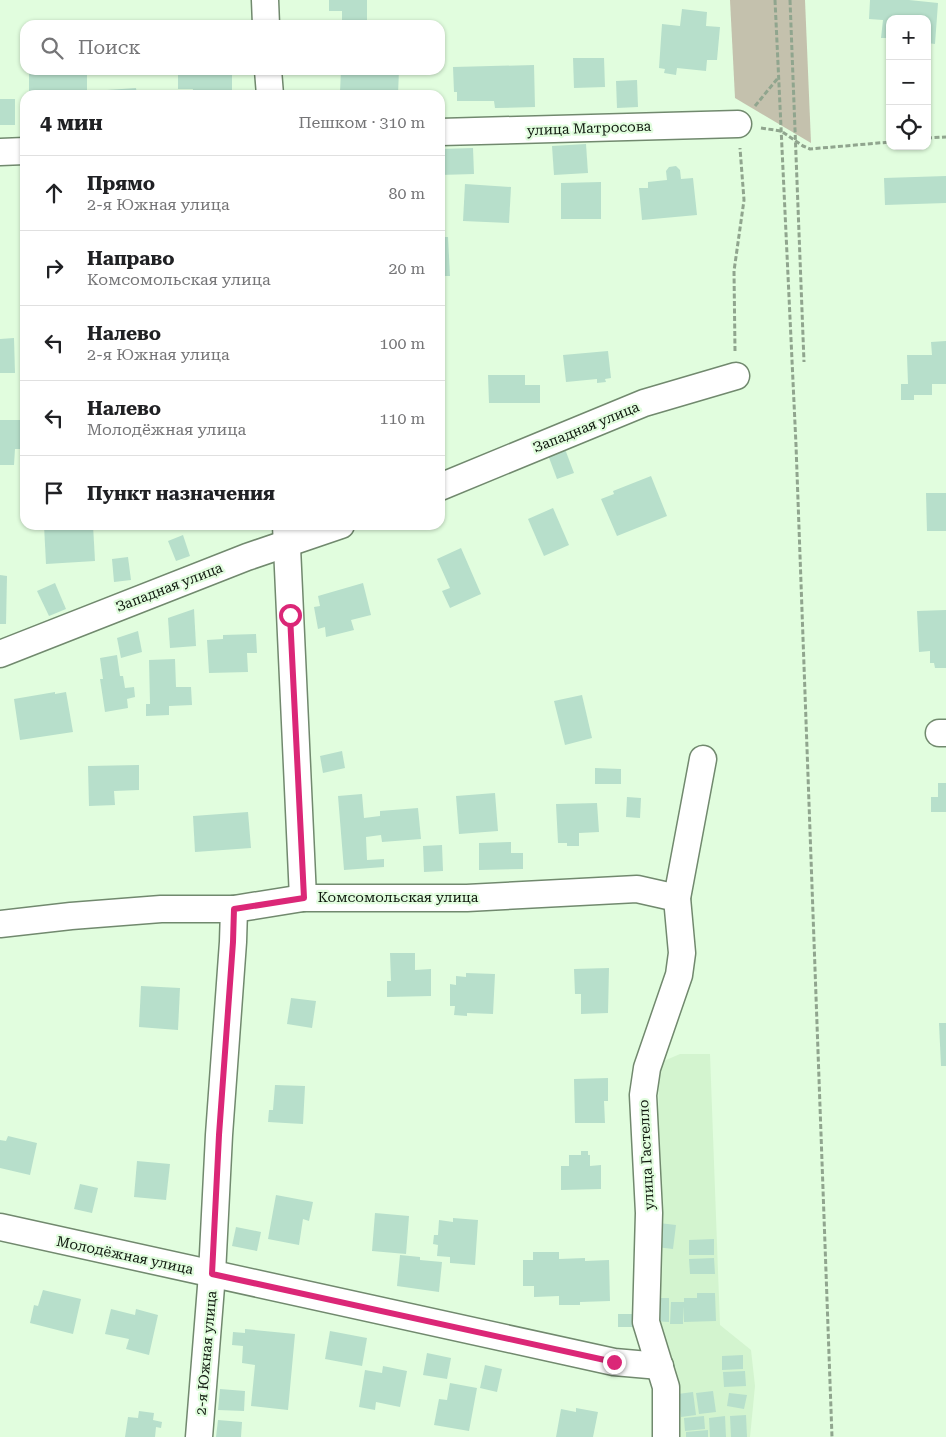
<!DOCTYPE html>
<html lang="ru">
<meta charset="utf-8">
<style>
:root{--surface:#fff;--page:#f2f2f2;--text:#202124;--muted:#757577;--line:#e0e0e0}
body{margin:0;font-family:"Roboto Serif",serif;background:var(--page);color:var(--text)}
.controls{position:absolute;right:15px;top:15px;display:grid;overflow:hidden;border-radius:10px;box-shadow:0 1px 4px #0004}
.controls button{width:45px;height:45px;display:grid;place-items:center;padding:0;border:0;border-bottom:1px solid var(--line);background:var(--surface);color:var(--text);font:25px sans-serif}
.stop{position:absolute;width:15px;height:15px;margin:-11px;border:4px solid #db2777;border-radius:50%;background:#fff}
.stop.end{background:#db2777;border-color:#fff;box-shadow:0 1px 5px #0008}
.list{margin:0;padding:0;list-style:none}
h2{display:flex;justify-content:space-between;align-items:center;height:65px;margin:0;padding:0 20px;font-size:21px}
h2 small{font-size:16px;font-weight:400;color:var(--muted)}
.list li{display:grid;grid-template-columns:32px 1fr auto;gap:15px;align-items:center;box-sizing:border-box;height:75px;padding:0 20px;border-top:1px solid var(--line)}
.list b{display:block;font-size:19px;white-space:nowrap}
.list p{margin:0;font-size:16px;white-space:nowrap;color:var(--muted)}
.list em{font-size:16px;font-style:normal;color:var(--muted)}
.icon{flex:none;width:28px;height:28px;fill:none;stroke:currentColor;stroke-width:2;stroke-linecap:round;stroke-linejoin:round}
.map{position:relative;flex:none;width:946px;height:1437px;overflow:hidden}
.search{position:absolute;background:var(--surface);box-shadow:0 1px 4px #0004;left:20px;top:20px;width:425px;height:55px;display:flex;align-items:center;gap:12px;box-sizing:border-box;padding:0 18px;border-radius:15px;color:var(--muted);font-size:19px}
.panel{position:absolute;background:var(--surface);box-shadow:0 1px 4px #0004;left:20px;top:90px;width:425px;height:440px;border-radius:15px}
.map>svg:first-child{display:block}
</style>
<div class="map">
<svg width="946" height="1437" viewBox="0 0 946 1437">
<rect width="100%" height="100%" fill="#e1fdde"/>
<path fill="#d3f4cf" d="M680,1054H710L720,1325L751,1350L755,1386L750,1437H674L653,1298L656,1247L659,1063Z"/>
<path fill="#c4c1ad" d="M730,0H805L811,143L735,98Z"/>
<g fill="#b7dfcb">
<path d="M329,0H367V22H342V11H329Z"/>
<path d="M870,0H909L938,3L935,44L927,43V19H890V38H881L883,20L869,19Z"/>
<path d="M682,9L707,12L706,26L720,27L717,60H707L706,71L677,68L676,75L664,73L665,69L659,68L662,24L680,26Z"/>
<path d="M573,58H604L605,87L574,88Z"/>
<path d="M534,65L535,107L495,108L494,101H457V92H454L453,67Z"/>
<rect x="29" y="70" width="58" height="25"/>
<path d="M178,70H232V90H220V95H192L193,89H178Z"/>
<path d="M341,70H399L398,94L340,92Z"/>
<path d="M637,80L638,107L617,108L616,81Z"/>
<path d="M136,88L137,95H107V90Z"/>
<rect x="0" y="99" width="15" height="26"/>
<path d="M586,144L588,173L554,175L552,146Z"/>
<path d="M473,148L474,174L440,175V149Z"/>
<path d="M676,166L680,170L681,179L693,178L697,215L642,220L639,188H648V182L667,180L666,171L669,167Z"/>
<path d="M946,176V203L885,205L884,178Z"/>
<path d="M601,182V219H561V183Z"/>
<path d="M465,184L511,187L509,223L463,221Z"/>
<path d="M440,237H448L450,276H440Z"/>
<path d="M14,338L15,373H0V339Z"/>
<path d="M946,341V384H932V395H914V400H901V384H908L907,355H932L931,342Z"/>
<path d="M608,351L611,378L605,379L606,382L597,383V379L566,382L563,355Z"/>
<path d="M488,375H525V385H540V403H489Z"/>
<path d="M0,420H25V449H15L14,465H0Z"/>
<path d="M565,449L574,473L557,479L548,455Z"/>
<path d="M651,476L667,516L617,536L601,499L614,494L613,491Z"/>
<path d="M926,493H946V531H927Z"/>
<path d="M553,508L569,545L544,556L528,519Z"/>
<path d="M44,525H93L95,561L46,564Z"/>
<path d="M183,535L190,556L176,561L168,541Z"/>
<path d="M461,548L481,594L450,608L442,591L450,588L437,559Z"/>
<path d="M128,557L131,580L114,582L112,559Z"/>
<path d="M0,575L7,576L6,624H0Z"/>
<path d="M55,583L66,609L49,616L37,591Z"/>
<path d="M363,583L371,615L351,620L354,630L326,637L325,627L318,629L314,607L320,606L318,596Z"/>
<path d="M194,609L196,646L170,648L168,618Z"/>
<path d="M946,610V668H935L934,663H930V651L919,652L917,611Z"/>
<path d="M138,631L142,652L121,658L117,638Z"/>
<path d="M256,634L257,653H247L248,672L209,673L207,640L223,639V635Z"/>
<path d="M117,655L120,676H123L125,688L134,687L135,697L127,699L128,708L105,712L100,679H103L100,658Z"/>
<path d="M175,659L176,687H191L192,705L169,706V715L146,716V704H150L149,660Z"/>
<path d="M55,692V694L66,692L73,732L20,740L14,699Z"/>
<path d="M582,695L592,738L565,745L554,701Z"/>
<path d="M342,751L345,768L323,773L320,756Z"/>
<path d="M139,765V790L114,791L115,805L89,806L88,766Z"/>
<path d="M595,768L621,769V784H595Z"/>
<path d="M938,783H946V812H931V797H938Z"/>
<path d="M495,793L498,831L459,834L456,796Z"/>
<path d="M362,794L364,818L380,816V811L418,808L421,839L382,842L381,835L366,837L367,860L384,859V867L344,870L338,796Z"/>
<path d="M627,797L641,798L640,818L626,817Z"/>
<path d="M597,803L599,832L579,833V846H567V843H558L556,804Z"/>
<path d="M248,812L251,848L195,852L193,816Z"/>
<path d="M511,842V853H523V869L479,870V843Z"/>
<path d="M442,845L443,871L424,872L423,846Z"/>
<path d="M390,953H415V970L431,969V996L387,997V981H391Z"/>
<path d="M609,968L608,1013L581,1014V994H575L574,969Z"/>
<path d="M466,973L495,974L493,1014L467,1013V1016L454,1015L455,1006H450V984L456,985V976L466,977Z"/>
<path d="M141,986L180,988L178,1030L139,1027Z"/>
<path d="M291,998L316,1001L312,1028L287,1024Z"/>
<path d="M939,1023H946V1066H941Z"/>
<path d="M608,1078V1101H604L605,1123H575L574,1079Z"/>
<path d="M275,1085L305,1086L303,1124L268,1122L269,1110H273Z"/>
<path d="M8,1136L37,1143L30,1175L0,1168V1140L6,1141Z"/>
<path d="M581,1151H588V1155H590V1166L601,1165V1189L561,1190V1166H569V1155H581Z"/>
<path d="M137,1161L170,1164L166,1200L134,1197Z"/>
<path d="M80,1184L98,1188L92,1213L74,1209Z"/>
<path d="M276,1195L313,1202L309,1221L303,1219L299,1245L268,1239Z"/>
<path d="M375,1213L409,1216L406,1254L372,1251Z"/>
<path d="M453,1218L478,1220L475,1265L450,1263V1257L437,1256L438,1245L433,1244L434,1235H438L439,1220L453,1222Z"/>
<path d="M659,1223L676,1225L673,1249L656,1247Z"/>
<path d="M236,1227L261,1232L257,1251L232,1246Z"/>
<path d="M714,1239V1255H689V1240Z"/>
<path d="M533,1252H559V1259L585,1258V1261L609,1260L610,1301L580,1302V1305H559V1296L534,1297V1286H523V1260H533Z"/>
<path d="M400,1255L420,1257V1260L442,1262L439,1292L397,1286Z"/>
<path d="M714,1258L715,1274H690L689,1259Z"/>
<path d="M43,1290L81,1299L73,1334L30,1323L34,1305L38,1306Z"/>
<path d="M697,1293H715L716,1321L684,1322L683,1306V1324H670L671,1302H684V1298H697Z"/>
<path d="M653,1298H669V1322L653,1321Z"/>
<path d="M111,1309L135,1315L136,1309L158,1315L149,1355L126,1349L129,1339L105,1334Z"/>
<rect x="618" y="1314" width="19" height="13"/>
<path d="M245,1329L295,1334L288,1410L251,1406L255,1365L242,1363L243,1346L232,1345L233,1332L245,1333Z"/>
<path d="M330,1331L367,1338L362,1366L325,1359Z"/>
<path d="M427,1353L451,1358L447,1379L423,1375Z"/>
<path d="M743,1355V1369L722,1370V1356Z"/>
<path d="M485,1365L502,1369L497,1392L480,1388Z"/>
<path d="M383,1366L407,1371L400,1407L376,1402L375,1410L359,1407L365,1370L382,1373Z"/>
<path d="M745,1371L746,1386L724,1387L723,1372Z"/>
<path d="M450,1383L477,1388L469,1431L434,1425L439,1399L447,1400Z"/>
<path d="M220,1389L245,1391L244,1411L218,1410Z"/>
<path d="M713,1391L716,1412L699,1414L696,1393Z"/>
<path d="M693,1392L696,1415L681,1417L678,1394Z"/>
<path d="M729,1393L747,1395L744,1409L727,1406Z"/>
<path d="M576,1408L598,1412L593,1437H556L561,1409L576,1412Z"/>
<path d="M139,1411L154,1413L153,1420L162,1422L161,1428L156,1427L155,1437H125L128,1417L138,1418Z"/>
<path d="M746,1415L747,1437H731L730,1416Z"/>
<path d="M704,1416L705,1429L685,1431L684,1418Z"/>
<path d="M725,1416L726,1437H710L709,1418Z"/>
<path d="M218,1420L242,1422L241,1437H216Z"/>
<path d="M708,1430V1437H686V1432Z"/>
</g>
<g fill="none" stroke-linecap="round" stroke-linejoin="round">
<g stroke="#71896e" stroke-width="29">
<g id="minor">
<path d="M265,0L266,25"/>
<path d="M268,70L270,95"/>
<path d="M440,132L738,124"/>
<path d="M0,152L25,151"/>
<path d="M440,487L644,403L736,376"/>
<path d="M286,525L303,898"/>
<path d="M0,654L247,557L341,525"/>
<path d="M939,733H946"/>
<path d="M0,924L71,916L161,909H234L303,898H467L637,889L677,898"/>
<path d="M0,1227L614,1362L660,1366"/>
<path d="M199,1437L212,1274L219,1135L233,942L234,909"/>
<path d="M666,1437V1387L646,1322L649,1213L643,1095L647,1068L679,975L682,953L677,898L703,759"/>
</g>
</g>
<g stroke="#90a58e" stroke-width="3" stroke-dasharray="5 2.5" stroke-linecap="butt">
<path d="M775,0L796,445L832,1437"/>
<path d="M790,0L804,362"/>
<path d="M755,106L778,78"/>
<path d="M761,128L781,131L803,146L810,149L890,142"/>
<path d="M927,138L946,137"/>
<path d="M735,351L734,271L744,200L740,148"/>
</g>
<use href="#minor" stroke="#fff" stroke-width="26"/>
</g>
<g fill="none" stroke-linecap="round" stroke-linejoin="round">
<path stroke="#db2777" stroke-width="6" d="M290,615L304,898L234,909L233,942L219,1135L212,1274L614,1362"/>
</g>
<g text-anchor="middle" stroke-width="4.5" stroke-linejoin="round" paint-order="stroke">
<g font-size="14" fill="#0f180e" stroke="#e1fdde">
<text transform="translate(589 128) rotate(-2)" y="5">улица Матросова</text>
<text transform="translate(586 427) rotate(-22)" y="5">Западная улица</text>
<text transform="translate(169 587) rotate(-21)" y="5">Западная улица</text>
<text x="398" y="902">Комсомольская улица</text>
<text transform="translate(646 1155) rotate(-93)" y="5">улица Гастелло</text>
<text transform="translate(125 1255) rotate(12)" y="5">Молодёжная улица</text>
<text transform="translate(206 1353) rotate(-85)" y="5">2-я Южная улица</text>
</g>
</g>
</svg>
<div class="controls">
<button>+</button>
<button>−</button>
<button><svg class="icon" aria-label="locate" viewBox="0 0 24 24"><circle cx="12" cy="12" r="6"/><path d="M12 2v4M12 18v4M2 12h4M18 12h4"/></svg></button>
</div>
<div class="stop" style="left:290px;top:615px"></div>
<div class="stop end" style="left:614px;top:1362px"></div>
<div class="search"><svg class="icon" aria-label="search" viewBox="0 0 24 24"><circle cx="10" cy="10" r="6"/><path d="M15 15l6 6"/></svg>Поиск</div>
<section class="panel">
<h2>4 мин<small>Пешком · 310 m</small></h2>
<ul class="list">
<li><svg class="icon" aria-label="ahead" viewBox="0 0 24 24"><path d="M12 20V5M6 11l6-6 6 6"/></svg><div><b>Прямо</b><p>2-я Южная улица</p></div><em>80 m</em></li>
<li><svg class="icon" aria-label="right" viewBox="0 0 24 24"><path d="M7 20v-9h11M14 6l5 5-5 5"/></svg><div><b>Направо</b><p>Комсомольская улица</p></div><em>20 m</em></li>
<li><svg class="icon" aria-label="left" viewBox="0 0 24 24"><path d="M17 20v-9H6M10 6l-5 5 5 5"/></svg><div><b>Налево</b><p>2-я Южная улица</p></div><em>100 m</em></li>
<li><svg class="icon" aria-label="left" viewBox="0 0 24 24"><path d="M17 20v-9H6M10 6l-5 5 5 5"/></svg><div><b>Налево</b><p>Молодёжная улица</p></div><em>110 m</em></li>
<li><svg class="icon" aria-label="arrive" viewBox="0 0 24 24"><path d="M6 21V4h12l-3 4 3 4H6"/></svg><div><b>Пункт назначения</b></div></li>
</ul>
</section>
</div>
